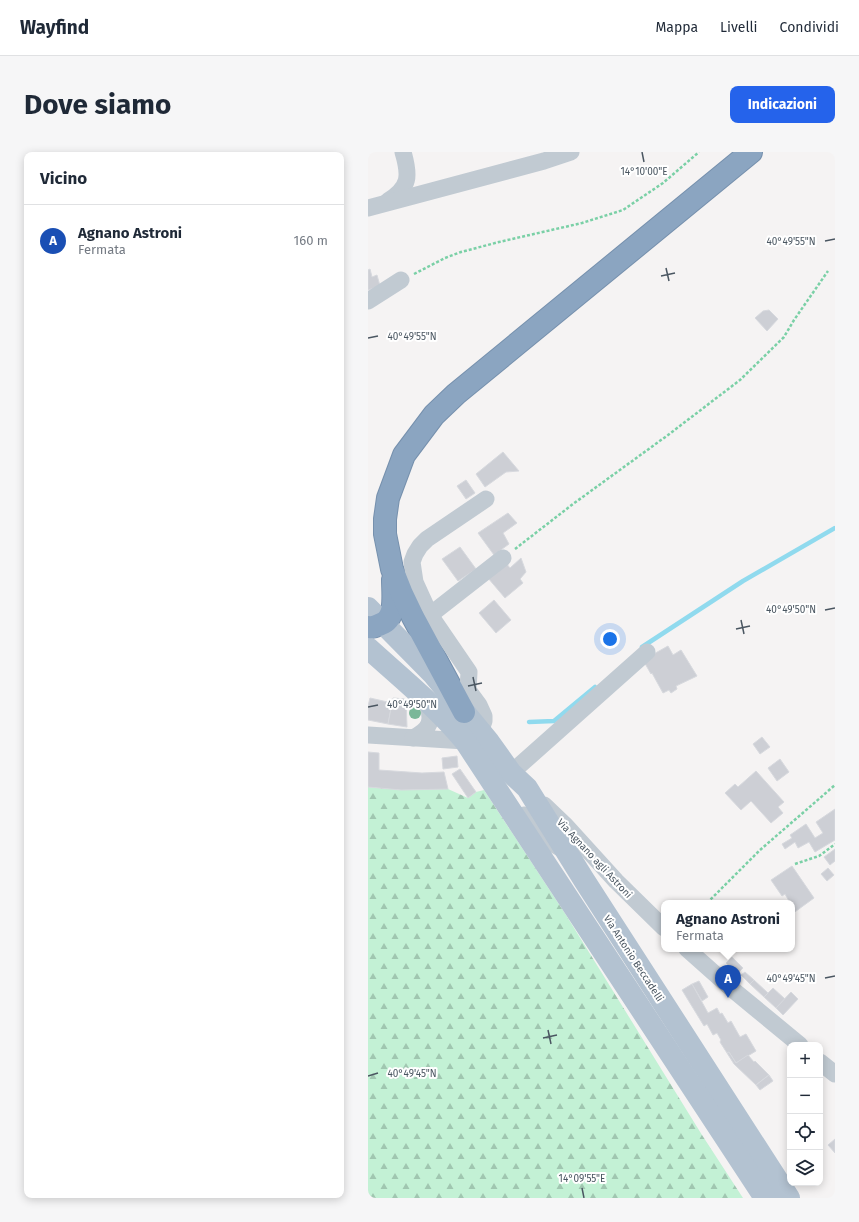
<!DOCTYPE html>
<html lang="it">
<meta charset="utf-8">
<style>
:root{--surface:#fff;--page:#f6f6f7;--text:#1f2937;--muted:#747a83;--line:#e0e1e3;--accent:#2563eb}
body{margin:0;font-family:"Fira Sans",sans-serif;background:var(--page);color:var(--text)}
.controls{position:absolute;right:12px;bottom:12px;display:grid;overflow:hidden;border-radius:8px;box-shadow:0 2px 10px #0003}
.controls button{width:36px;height:36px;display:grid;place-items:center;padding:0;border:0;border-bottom:1px solid var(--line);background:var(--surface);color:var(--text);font:20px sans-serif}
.you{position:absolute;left:242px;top:487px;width:14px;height:14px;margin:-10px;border:3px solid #fff;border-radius:50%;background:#1a73e8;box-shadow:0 0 0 6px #1a73e833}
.badge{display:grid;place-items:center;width:26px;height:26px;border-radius:50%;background:var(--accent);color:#fff;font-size:13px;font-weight:700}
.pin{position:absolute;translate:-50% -33px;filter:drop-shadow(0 1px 2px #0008)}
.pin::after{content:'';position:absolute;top:21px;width:14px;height:12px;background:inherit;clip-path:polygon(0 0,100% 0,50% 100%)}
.popup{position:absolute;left:293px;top:748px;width:134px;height:52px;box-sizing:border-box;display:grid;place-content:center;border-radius:8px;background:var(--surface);filter:drop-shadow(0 1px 3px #0005);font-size:13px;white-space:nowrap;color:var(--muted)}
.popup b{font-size:15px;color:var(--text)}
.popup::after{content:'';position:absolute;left:50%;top:100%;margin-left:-8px;border:8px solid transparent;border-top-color:var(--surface)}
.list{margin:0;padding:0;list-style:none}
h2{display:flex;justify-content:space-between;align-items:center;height:52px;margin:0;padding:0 16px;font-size:17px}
h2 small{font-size:13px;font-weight:400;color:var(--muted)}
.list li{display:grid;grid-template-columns:26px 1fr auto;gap:12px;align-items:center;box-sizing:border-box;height:72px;padding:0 16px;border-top:1px solid var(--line)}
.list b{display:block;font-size:15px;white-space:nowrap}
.list p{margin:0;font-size:13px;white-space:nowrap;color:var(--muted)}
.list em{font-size:13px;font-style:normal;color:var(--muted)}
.icon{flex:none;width:22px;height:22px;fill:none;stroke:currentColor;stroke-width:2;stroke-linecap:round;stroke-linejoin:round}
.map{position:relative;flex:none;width:467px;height:1046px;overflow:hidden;border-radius:8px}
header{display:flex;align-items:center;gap:24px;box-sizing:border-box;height:56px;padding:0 20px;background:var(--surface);border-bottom:1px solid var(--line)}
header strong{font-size:19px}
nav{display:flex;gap:22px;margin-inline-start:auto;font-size:14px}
.intro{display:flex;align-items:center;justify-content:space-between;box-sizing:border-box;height:96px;padding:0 24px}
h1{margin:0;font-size:28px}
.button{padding:10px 18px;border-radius:8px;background:var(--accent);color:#fff;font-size:14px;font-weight:700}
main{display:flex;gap:24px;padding:0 24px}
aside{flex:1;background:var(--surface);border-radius:8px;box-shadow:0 2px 10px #0003}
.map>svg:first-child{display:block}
</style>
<header>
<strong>Wayfind</strong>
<nav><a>Mappa</a><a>Livelli</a><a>Condividi</a></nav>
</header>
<div class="intro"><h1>Dove siamo</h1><a class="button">Indicazioni</a></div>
<main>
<aside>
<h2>Vicino<small></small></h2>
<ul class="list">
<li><span class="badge" style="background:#1a4fb4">A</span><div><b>Agnano Astroni</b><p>Fermata</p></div><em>160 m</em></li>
</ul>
</aside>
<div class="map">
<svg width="467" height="1046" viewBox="0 0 467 1046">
<defs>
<pattern id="forest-firs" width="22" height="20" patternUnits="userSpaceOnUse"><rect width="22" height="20" fill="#c3f1d5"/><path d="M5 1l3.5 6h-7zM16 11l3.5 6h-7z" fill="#a0c6b0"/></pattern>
</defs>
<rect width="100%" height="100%" fill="#f5f3f3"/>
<path fill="url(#forest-firs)" d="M0,635L33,638L80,637L100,646L108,640L116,638L198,763L334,983L375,1046H0Z"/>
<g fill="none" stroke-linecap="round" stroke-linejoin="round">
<g stroke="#90daee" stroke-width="4.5">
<path d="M274,495L375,429L467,376"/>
<path d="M161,570L186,569L227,535"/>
</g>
</g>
<g fill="#cdcfd5" stroke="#d7d9de">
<path d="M2,117L4,125L9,123L12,134L0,138V118Z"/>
<path d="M401,158L410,167L399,179L387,166L395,159Z"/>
<path d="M135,300L151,319L138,320L117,335L108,322Z"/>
<path d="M98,328L107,341L98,347L89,334Z"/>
<path d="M140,361L149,371L135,381L141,392L126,403L110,381Z"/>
<path d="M92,395L108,417L90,429L74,407Z"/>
<path d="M153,406L158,420L152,427L155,431L137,446L120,426L138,411L142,416Z"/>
<path d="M126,448L143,468L128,481L111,461Z"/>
<path d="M300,494L305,503L313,498L329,524L308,534L309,537L303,541L301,538L295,541L284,521L283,522L275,508Z"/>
<path d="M2,546L24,551L20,572L0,568V554Z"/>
<path d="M25,546L38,547L39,575L20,572Z"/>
<path d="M394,585L402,595L392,602L385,592Z"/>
<path d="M0,600L11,601V618L54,621L76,620L80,637L33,638L0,635Z"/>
<path d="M89,604L90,615L75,617L74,606Z"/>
<path d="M412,607L421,620L409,629L400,616Z"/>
<path d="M92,617L108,640L100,646L84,622Z"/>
<path d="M388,619L416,650L410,655L415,661L403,671L383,649L373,658L357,641L367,632L370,635Z"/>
<path d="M467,657V688L447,700L441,690L430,696L427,690L417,697L414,692L424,686L422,683L438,672L447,686L455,681L448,670Z"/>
<path d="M467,697V709L462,713L456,705Z"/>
<path d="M424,714L446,746L424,762V751H419L421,749L417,742L414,744L403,728Z"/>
<path d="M460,716L466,723L459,729L453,722Z"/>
<path d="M364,805L375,816L369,822L358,811Z"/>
<path d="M377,820L386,828L382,832L373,823Z"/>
<path d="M386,828L400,841L396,845L382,832Z"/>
<path d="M331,829L340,845L334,849L324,832Z"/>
<path d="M324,832L340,861L349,856L352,862L354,861L360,871L363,869L372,885L378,882L388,899L368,911L361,900L359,901L352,890L353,888L349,881L345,883L339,872L336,874L314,838Z"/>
<path d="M405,836L417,847L408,856L396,845Z"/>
<path d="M423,840L430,847L415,863L408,856Z"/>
<path d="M361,900L368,911L380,903L386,910L387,909L401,923L388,933L366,912L359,901Z"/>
<path d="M401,923L405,929L392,938L388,933Z"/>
<path d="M467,987V1001L460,993Z"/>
</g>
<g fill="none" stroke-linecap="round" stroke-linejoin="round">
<g stroke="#7690ad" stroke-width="24">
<g id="highway">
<path d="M0,475C5,476 8,474 13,472C29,466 25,443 25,428"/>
<path d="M96,560L45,465L34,442L24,417L17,382V367L20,346L36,303L66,263L88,242L383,0"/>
</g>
</g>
<g stroke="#7ad0a6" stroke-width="2.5" stroke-dasharray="3 2" stroke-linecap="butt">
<path d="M46,122L77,106L93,100L131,90L214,71L255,58L295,31L331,0"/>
<path d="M147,397L205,352L300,283L372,228L416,185L426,168L460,119"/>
<path d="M427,712L451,704L467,692"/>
<path d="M339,751L392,698L467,633"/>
</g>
<g stroke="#c1cad2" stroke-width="17">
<path d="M20,49C42,35 42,24 35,0"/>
<path d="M0,56L176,9L203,0"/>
<path d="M0,149L33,128"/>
<path d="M62,463L135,406"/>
<path d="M112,580L116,569V564L111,553L100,538L101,520L62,463L47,430L44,410L47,402L52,394L59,387L118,347"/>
<path d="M0,583L97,589"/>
<path d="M45,586C63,577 65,569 59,550"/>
<path d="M143,621L279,500"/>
<path d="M176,653L198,674L248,729L296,776"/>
<path d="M156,663C171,681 176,688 198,699"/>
<path d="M319,797L364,837L432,893"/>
<path d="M452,910L467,922"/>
</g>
<g stroke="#b3c2d1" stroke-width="22">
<path d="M0,456L65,522L121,590L143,621L159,636L216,728L421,1046"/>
<path d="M0,496C33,526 69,555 97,589L397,1046"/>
</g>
<use href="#highway" stroke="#8ba5c1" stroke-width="22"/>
</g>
<circle fill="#7bb799" cx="47" cy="561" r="6"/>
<path fill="none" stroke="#4a5661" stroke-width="1.5" d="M274,0L276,10M457,89L467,87M298,116L301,129M293,124L307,121M0,186L10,184M457,458L467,456M373,468L376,482M368,477L382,474M105,525L108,539M100,534L114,531M0,555L10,553M457,826L467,824M180,878L183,892M175,886L189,883M0,924L10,921M214,1036L216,1046"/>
<g text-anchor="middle" stroke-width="4" stroke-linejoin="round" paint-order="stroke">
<g font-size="10" fill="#4a5661" stroke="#fff">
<text transform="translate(227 706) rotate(47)" y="4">Via Agnano agli Astroni</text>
<text transform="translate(266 806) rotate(57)" y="4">Via Antonio Beccadelli</text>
</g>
</g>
<g font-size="10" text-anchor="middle" fill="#4a5661" stroke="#fff" stroke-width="4" stroke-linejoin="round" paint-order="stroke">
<text x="276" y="23">14°10'00"E</text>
<text x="423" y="93">40°49'55"N</text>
<text x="44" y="188">40°49'55"N</text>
<text x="423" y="461">40°49'50"N</text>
<text x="44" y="556">40°49'50"N</text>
<text x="423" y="830">40°49'45"N</text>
<text x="44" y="925">40°49'45"N</text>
<text x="214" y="1030">14°09'55"E</text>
</g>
</svg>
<div class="controls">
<button>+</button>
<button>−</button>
<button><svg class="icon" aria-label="locate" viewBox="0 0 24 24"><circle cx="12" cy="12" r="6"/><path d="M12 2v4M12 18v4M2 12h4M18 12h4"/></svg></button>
<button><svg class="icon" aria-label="layers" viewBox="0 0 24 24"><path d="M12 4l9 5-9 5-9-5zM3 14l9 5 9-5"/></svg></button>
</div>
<div class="you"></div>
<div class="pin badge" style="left:360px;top:846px;background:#1a4fb4">A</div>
<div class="popup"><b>Agnano Astroni</b>Fermata</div>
</div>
</main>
